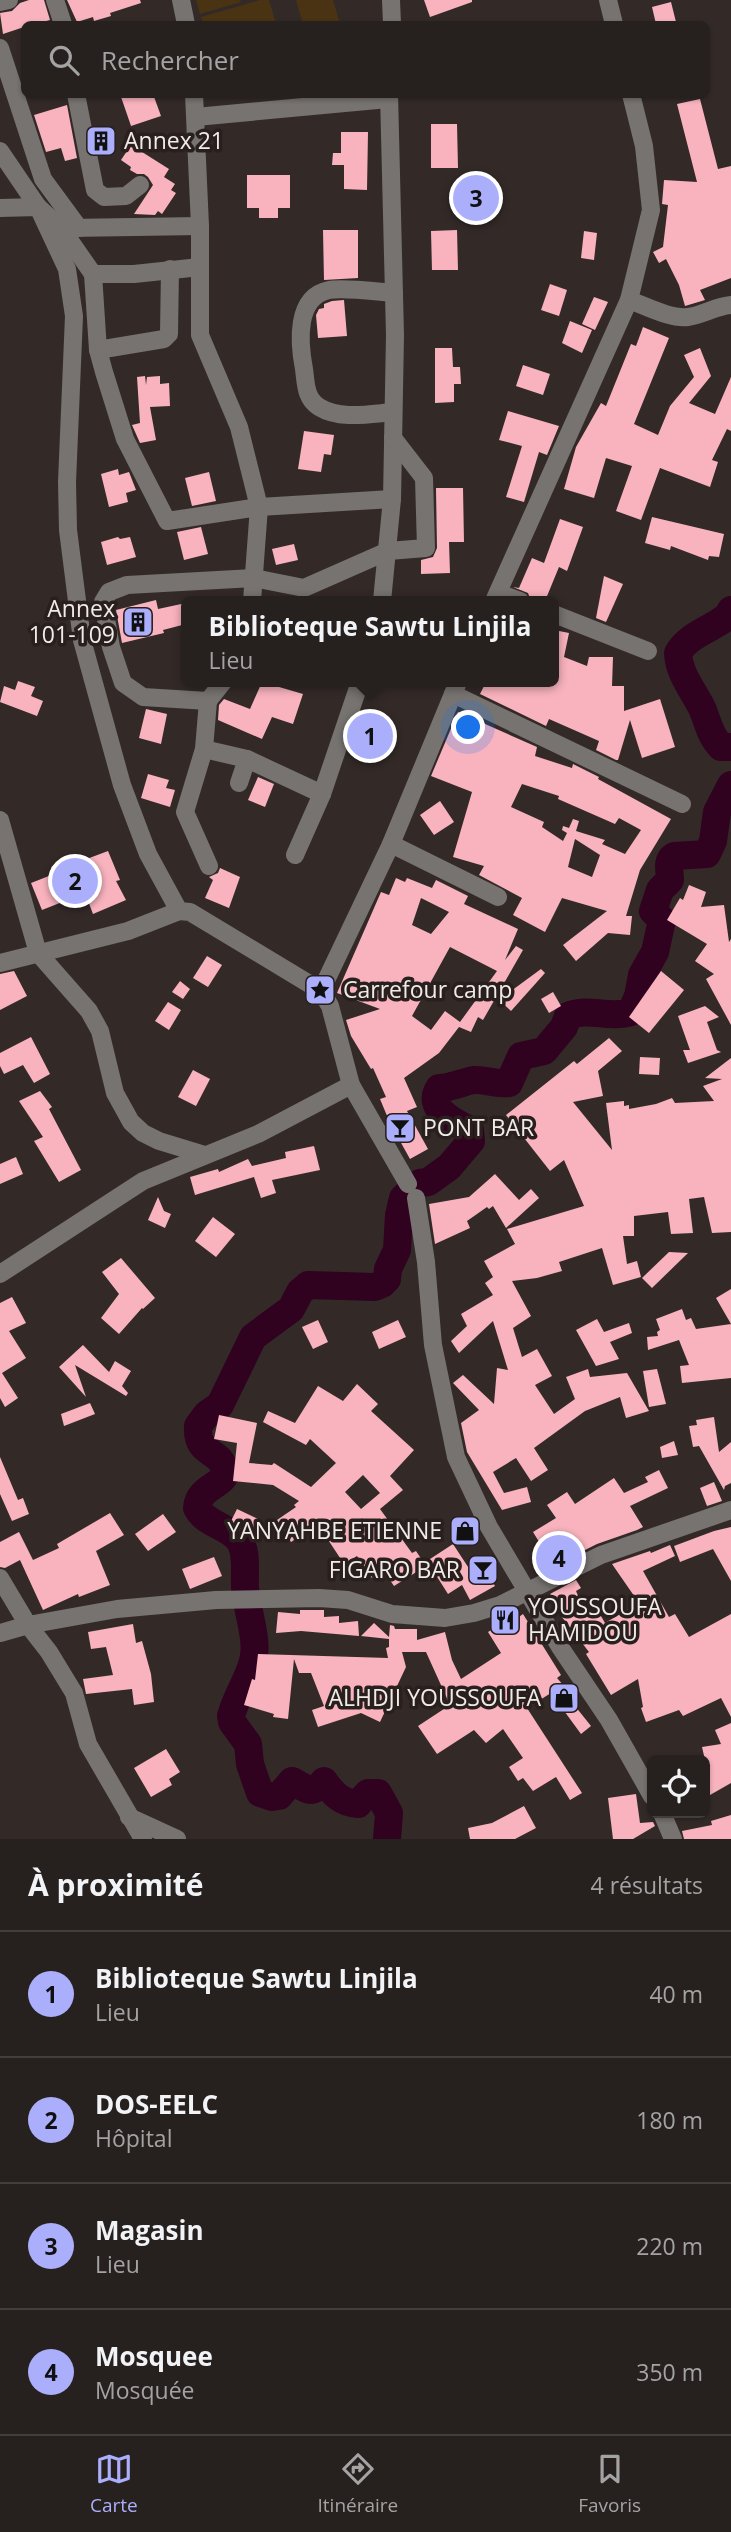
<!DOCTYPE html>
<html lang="fr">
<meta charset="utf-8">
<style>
:root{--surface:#26201e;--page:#2e2827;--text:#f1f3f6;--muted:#a4a3a4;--line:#423e3c;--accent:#abaffb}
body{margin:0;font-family:"Open Sans",sans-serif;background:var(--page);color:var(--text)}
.controls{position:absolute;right:21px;bottom:21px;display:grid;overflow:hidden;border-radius:10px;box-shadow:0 2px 5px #0004}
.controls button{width:63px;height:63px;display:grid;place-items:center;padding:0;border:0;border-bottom:2px solid var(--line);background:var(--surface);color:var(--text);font:35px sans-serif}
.you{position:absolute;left:469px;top:728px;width:24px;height:24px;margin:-18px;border:5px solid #fff;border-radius:50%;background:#1a73e8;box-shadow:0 0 0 10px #1a73e833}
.badge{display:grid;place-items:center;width:46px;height:46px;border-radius:50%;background:var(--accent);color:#111;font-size:23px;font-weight:700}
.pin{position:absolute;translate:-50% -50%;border:4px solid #fff;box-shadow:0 2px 7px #0006}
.popup{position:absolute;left:181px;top:596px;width:378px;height:91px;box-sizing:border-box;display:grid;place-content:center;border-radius:10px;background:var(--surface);filter:drop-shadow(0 2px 5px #0005);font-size:23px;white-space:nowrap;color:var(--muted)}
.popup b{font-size:26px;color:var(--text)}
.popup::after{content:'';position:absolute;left:50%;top:100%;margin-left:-14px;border:14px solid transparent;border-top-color:var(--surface)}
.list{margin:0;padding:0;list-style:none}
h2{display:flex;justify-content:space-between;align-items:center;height:91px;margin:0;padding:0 28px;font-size:30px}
h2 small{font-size:23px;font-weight:400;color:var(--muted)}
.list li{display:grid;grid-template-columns:46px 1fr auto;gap:21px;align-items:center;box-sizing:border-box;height:126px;padding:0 28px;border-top:2px solid var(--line)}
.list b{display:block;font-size:26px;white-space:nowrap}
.list p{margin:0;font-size:23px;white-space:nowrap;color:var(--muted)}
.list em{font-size:23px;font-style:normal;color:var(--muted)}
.icon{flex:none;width:38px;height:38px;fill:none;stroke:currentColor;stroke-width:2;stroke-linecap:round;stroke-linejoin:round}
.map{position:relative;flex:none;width:731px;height:1839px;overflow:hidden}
.search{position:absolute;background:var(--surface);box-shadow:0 2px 5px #0004;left:21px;right:21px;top:21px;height:77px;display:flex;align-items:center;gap:18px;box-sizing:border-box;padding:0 24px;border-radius:10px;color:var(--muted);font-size:26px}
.sheet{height:595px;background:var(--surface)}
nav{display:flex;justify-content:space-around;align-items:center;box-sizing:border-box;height:98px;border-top:2px solid var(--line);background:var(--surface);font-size:19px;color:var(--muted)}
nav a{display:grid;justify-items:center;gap:4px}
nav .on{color:var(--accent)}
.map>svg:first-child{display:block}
</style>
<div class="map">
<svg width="731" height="1839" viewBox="0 0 731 1839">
<rect width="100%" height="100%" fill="#332a28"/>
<g fill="#493313">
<path d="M196,0H240L241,2L200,14Z"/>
<path d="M260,0H269L276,24H203L201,17Z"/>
<path d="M296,0H333L340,24H303Z"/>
</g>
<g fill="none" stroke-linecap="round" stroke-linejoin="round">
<g stroke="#300220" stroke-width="28">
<path d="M731,610C725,626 690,631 678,653C679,674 693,690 702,708C708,722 710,736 721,747H731"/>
<path d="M387,1839L389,1813L378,1793H368L358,1804C342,1803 333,1794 324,1781C311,1797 307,1788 292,1781L279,1796L272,1797L260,1793L250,1764L248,1744L232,1722L231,1716C236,1697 248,1680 253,1661C259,1640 246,1608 245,1587C244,1573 248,1552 239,1540C228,1526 205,1524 197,1508C198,1486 227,1485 225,1471C221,1448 196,1457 198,1426L207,1414L220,1405L253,1337L291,1309L300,1292L308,1285L375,1287L382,1284L387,1279L388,1269L397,1250L399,1215L403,1198L420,1183L428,1182L449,1167L471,1141L470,1130C454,1122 426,1109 439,1088C452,1088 462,1082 474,1080C486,1079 494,1085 509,1083L521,1056L544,1051L564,1027L568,1016C588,1007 610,1019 631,1012L638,996L642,975L655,952L662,920L653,911L660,890L670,880C670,871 666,861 674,856L707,854L713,841L717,812L731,785"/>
</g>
</g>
<g fill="#f9b3be" fill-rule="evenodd">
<path d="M29,0H44L50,20L35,24H24V27L3,34L0,13L12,11L20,3Z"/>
<path d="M67,0H140L141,3L110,13L111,16L94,21L93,17L77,22Z"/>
<path d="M424,0H472V2L430,17Z"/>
<path d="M671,2L676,22L656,24L652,7Z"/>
<path d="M120,94H153L161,116L131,126Z"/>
<path d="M700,99L718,169L731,166V278L700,290L705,300L685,306L679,285L666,259L659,263L653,252L663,247L668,205L662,204L664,180L697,182L677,104Z"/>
<path d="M67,105L77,158L65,161L61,148L46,152L34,115Z"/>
<path d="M431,124H457L458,168H431Z"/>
<path d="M105,132L110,146L99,150L96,135Z"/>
<path d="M341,132H368L367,190L344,189V165H332L333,153H341Z"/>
<path d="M131,145L169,169L164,177L175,184L171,190L176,193L162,214L158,211L155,215L134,214L153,185L148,177L144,174H137L130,170L131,167L121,160Z"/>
<path d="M247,175H290V208H278V218H259V208H247Z"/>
<path d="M469,182H481L482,214H470Z"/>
<path d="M323,230H358V278L324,280Z"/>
<path d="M457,230L458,270H432L431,231Z"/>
<path d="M584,231L597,233L594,260L581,258Z"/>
<path d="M550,284L567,290L559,316L541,310Z"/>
<path d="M594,297L608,302L595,330L582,324Z"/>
<path d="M344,300L347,336L318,338L316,315L319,309L324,308V304L332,301Z"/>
<path d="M570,321L592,330L582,353L562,343Z"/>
<path d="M643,327L669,338L634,424L658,435L670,406L694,377L684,355L700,348L711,376L689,403L715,414L731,377V431L727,429L712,460L718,462L710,487L660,468L641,520L616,511L632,466L606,458L594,498L564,489L576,447L601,403L606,406L631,344L636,346Z"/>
<path d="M435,348H452L453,367H460L461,384H454V402L435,403Z"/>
<path d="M523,365L550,374L543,395L516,386Z"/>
<path d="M145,376L146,385L147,377L160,376V384L169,383L170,406L150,407L156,440L140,443L132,425L140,423L137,377Z"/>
<path d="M508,411L559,426L547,455L539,452L524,502L506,497L522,446L499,440Z"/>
<path d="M304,431L334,435L331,455L324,454L321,472L298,469Z"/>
<path d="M118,469L119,475L129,472L136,490L126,493L128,502L109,507L101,474Z"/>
<path d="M209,472L216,501L192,506L185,478Z"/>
<path d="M436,488H463L464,542H449L450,573L421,574V560L433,557L437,548Z"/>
<path d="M652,517L724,534L719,557L709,556L708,560L671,546L670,550L645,543Z"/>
<path d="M560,519L583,527L567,571L559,567L545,601H531L528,593L513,587L519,588L532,558L544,563Z"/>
<path d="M201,527L208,554L184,560L177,532Z"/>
<path d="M118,537L120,539L130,537L136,557L107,565L101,542Z"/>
<path d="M294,544L298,560L276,565L272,549Z"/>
<path d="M604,576L623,584L606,622L596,618Z"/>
<path d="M156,600L158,609L186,603V624L163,630L164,633L122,643L116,610Z"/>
<path d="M554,630L569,633L564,657L587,666L589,657H613L612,686H624V711L660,699L675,747L642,758L630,720L618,760H616L596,750L599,741L549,719L546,726L480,694L486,682H554Z"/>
<path d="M18,681L35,687L31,696L43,701L37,716L0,702L4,686L15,690Z"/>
<path d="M262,682L303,694L293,724L272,717L262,739L218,720L219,705L224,699L250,709Z"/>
<path d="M146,709L167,714L161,744L139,738Z"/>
<path d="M458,712L537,747L535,756L572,768L573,764L599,777L598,779L671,819L640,870L626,916H632L630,935L608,933L576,961L563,945L607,911L562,898L545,932L513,915L522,898L479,875L484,866L453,857L472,792L431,776ZM522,784L559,796L558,799L615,824L619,818L641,830L625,854L602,844L605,840L576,831L579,821L573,819L569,828L563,826L562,830L567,833L563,841L542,827L544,822L511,807ZM575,839L600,855L592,877L568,867Z"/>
<path d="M366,717L386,724L374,756L354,748Z"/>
<path d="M148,774L169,780L166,788L175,790L170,807L141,798Z"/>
<path d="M258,777L274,784L265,807L248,800Z"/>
<path d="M440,801L454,822L434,835L420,815Z"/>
<path d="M108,851L120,880L116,881L126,900L93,914L85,893L42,910L31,883L54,874L51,867L82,855L84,860Z"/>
<path d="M220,868L240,877L229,908L205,898L213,880L209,877L218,873Z"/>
<path d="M396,878L405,882L407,878L432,888L436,880L468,896L464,904L518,929L505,960L516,946L523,950L483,1020L478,1017L471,1032L459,1027L439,1053L404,1078L417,1107L407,1111L428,1149L410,1159L390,1123L380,1099L386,1097L373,1068L371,1069L351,1036L346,1020L380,1009L337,993L381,892L389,895ZM421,898L449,912L431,934L412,925ZM450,947L497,971L460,1022L445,1011L431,1030L412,1016Z"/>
<path d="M689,885L706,892L701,907L724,905L729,942L731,939V1025L706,979L714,974L695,961L707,944L667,920L680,898L683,900Z"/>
<path d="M207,956L222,965L208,987L193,978Z"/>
<path d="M541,969L545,973L511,1011L499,1000Z"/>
<path d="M14,971L27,996L0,1010V974Z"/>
<path d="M661,971L684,990L649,1033L629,1017Z"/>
<path d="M180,981L190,989L183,999L172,992Z"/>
<path d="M553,992L561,1006L549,1013L541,999Z"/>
<path d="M168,1002L181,1010L169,1030L155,1021Z"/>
<path d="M705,1006L719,1017L707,1022L717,1050L721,1052L688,1063L683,1050H690L678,1016Z"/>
<path d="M31,1037L50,1074L34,1083L23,1065L4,1074L0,1066V1053Z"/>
<path d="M609,1038L622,1051L598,1071L603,1096L573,1102L612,1150L606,1103L624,1101V1106L629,1105V1109L656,1104L672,1098L675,1103L714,1101L703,1086L722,1079L705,1078L731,1058V1232L712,1233L704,1197L689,1199L693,1233L671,1234L668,1212L634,1216V1236H623L627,1264L637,1261L641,1277L613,1285L602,1248L559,1262L562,1271L537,1278L512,1281L531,1316L513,1328L522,1357L537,1349L552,1376L535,1385L554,1414L575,1399L566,1377L588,1369L590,1377L627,1373L649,1411L626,1418L620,1397L585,1411L534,1448L548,1470L531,1481L516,1458L493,1472L504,1493L527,1487L531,1502L502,1510L467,1452L461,1423L479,1410L453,1383L463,1375L494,1404L497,1368L508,1370L493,1321L459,1353L451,1341L467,1326L461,1314L493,1295L485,1283L493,1277L484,1261L515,1244L507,1229L584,1206L564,1160L550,1171L506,1115L574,1061L577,1064Z"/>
<path d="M640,1057L660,1058L659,1075L639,1074Z"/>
<path d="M193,1070L210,1079L196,1106L178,1097Z"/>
<path d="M40,1091L52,1107L49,1109L81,1170L59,1182L34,1141L43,1137L19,1101Z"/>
<path d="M314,1146L320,1170L272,1180L276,1193L261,1198L254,1177L195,1195L190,1177L218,1169L219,1172L248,1159L252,1166L286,1158L285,1152Z"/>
<path d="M16,1157L23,1174L0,1184V1164Z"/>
<path d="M495,1174L519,1200L531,1189L539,1198L506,1228L493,1206L489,1209L487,1207L467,1221L470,1228L435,1244L429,1204L469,1197Z"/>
<path d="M158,1197L164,1211L171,1214L165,1228L148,1220Z"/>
<path d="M213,1217L235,1234L216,1257L195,1241Z"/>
<path d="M669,1252L688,1253L652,1288L642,1278Z"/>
<path d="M121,1258L155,1298L143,1309L142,1308L119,1334L101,1318L119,1294L102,1272Z"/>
<path d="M731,1289V1378L682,1383L680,1366L689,1365L679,1340L648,1350L647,1337L658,1336L657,1332L660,1330L656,1319L682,1309L686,1320L691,1318L696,1329L731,1324L716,1298Z"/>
<path d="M12,1297L26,1323L9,1331L26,1358L2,1373L18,1398L5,1407L0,1398V1303Z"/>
<path d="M597,1319L604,1332L629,1323L632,1333L610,1342L619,1359L596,1366L576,1330Z"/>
<path d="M318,1320L328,1342L313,1349L302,1327Z"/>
<path d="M398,1320L406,1337L379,1349L372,1332Z"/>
<path d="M83,1345L109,1372L115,1361L131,1371L122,1386L128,1393L126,1396L75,1365L86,1397L59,1367Z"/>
<path d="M657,1369L666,1404L649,1407L643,1371Z"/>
<path d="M357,1384L378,1404L371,1411L414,1450L390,1476L403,1490L380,1509L412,1553L416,1551L426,1566L394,1586L383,1570L372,1578L357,1556L344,1564L321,1529L313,1535L309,1530L291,1542L277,1520L296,1507L294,1505L299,1501L273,1485L233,1481L237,1443L214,1439L219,1415L257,1423L249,1463L272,1465L274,1463L311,1487L336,1463L310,1439L306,1445L263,1422L268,1411L295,1423L318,1386L343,1401ZM363,1475L380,1493L361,1509L345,1492Z"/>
<path d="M90,1403L95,1414L64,1426L61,1414Z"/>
<path d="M714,1417L719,1452L731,1442V1483L725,1486L724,1490L699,1446L693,1447L689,1426L697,1425L696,1420Z"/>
<path d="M674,1441L678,1455L662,1458L660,1447Z"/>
<path d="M0,1457L18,1500L23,1498L29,1514L12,1521L0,1494Z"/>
<path d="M659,1470L668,1488L630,1506L643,1527L637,1530L597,1544L559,1563L549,1547L544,1550L533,1532L556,1518L547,1505L567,1492L575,1504L614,1478L624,1493L648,1482L645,1477Z"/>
<path d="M714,1482L722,1501L707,1506L700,1488Z"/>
<path d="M237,1509L258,1519L250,1536L229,1525Z"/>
<path d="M110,1513L124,1535L96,1551L110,1585L79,1597L78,1594L43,1610L20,1560L5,1568L0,1567V1542L19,1532L33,1560L59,1548L57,1544Z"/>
<path d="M163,1514L176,1532L148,1551L135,1534Z"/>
<path d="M463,1523L471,1537L460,1544L452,1530Z"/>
<path d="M731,1527V1581L713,1549L680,1562L674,1546L714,1531Z"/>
<path d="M453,1544L472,1573L483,1566L495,1586L470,1600L462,1585L448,1594L427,1561Z"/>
<path d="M670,1545L675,1556L643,1571L669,1617L675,1614L689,1637L731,1614V1717L721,1698L683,1716L679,1710L646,1722L641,1708L643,1707L638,1679L611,1695L586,1654L589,1652L558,1612L550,1594L576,1580L581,1588L576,1591L587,1617L598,1611L605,1623L639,1603L612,1564L650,1551L651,1553Z"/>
<path d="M214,1557L222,1576L190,1589L182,1569Z"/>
<path d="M300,1610H324V1617L339,1616V1623L358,1621L359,1636L301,1631L276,1633L278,1612L300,1614Z"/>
<path d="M511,1612L516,1619L523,1614L561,1675L557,1678L564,1686L562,1687L573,1699L571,1701L591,1726L581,1734L551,1693L527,1708L582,1793L570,1800L556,1777L533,1791L523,1778L518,1781L509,1767L523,1758L503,1729L486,1743L474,1730L437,1754L418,1726L450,1705L426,1652H402L406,1667L380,1722L361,1713L318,1727L312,1710L324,1706L311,1673H299L294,1659L288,1719L273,1717L274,1714L244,1705L252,1679L255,1680L258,1654L388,1658L386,1648L389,1647V1639L361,1636L374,1623L389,1637L390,1625L394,1626L395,1629H417V1640L445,1632L452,1660L461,1679L501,1653L488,1632L499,1625L494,1619Z"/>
<path d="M133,1624L136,1643L142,1641L151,1674L154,1702L134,1705L132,1689L86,1694L83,1679L113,1675L106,1647L91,1649L88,1632Z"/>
<path d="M731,1723V1783L710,1795L705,1785V1760L702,1747L721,1744L715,1730Z"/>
<path d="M166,1749L180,1772L169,1779L172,1785L151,1797L134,1768Z"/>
<path d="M636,1794L640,1823L653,1822L655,1826L633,1839H613L608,1798Z"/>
<path d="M524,1806L536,1828L515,1839H470L468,1828L492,1823Z"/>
<path d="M731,1815V1839H684L682,1831L712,1825L711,1821Z"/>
</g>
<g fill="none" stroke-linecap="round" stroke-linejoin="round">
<g stroke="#777371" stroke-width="18">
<path d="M55,0L63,24"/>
<path d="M181,0L186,24"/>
<path d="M391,0L392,24"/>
<path d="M608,0L614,24"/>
<path d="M0,2L9,0"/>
<path d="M0,48L43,179L79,228"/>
<path d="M76,94L95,190L104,197L126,196L140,185"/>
<path d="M194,94L200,226V335L239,427L259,507L392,499"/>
<path d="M196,117L388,99"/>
<path d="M0,151L38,207L67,269L74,316L67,482L68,530L82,640L122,785L148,854L179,911L190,912L321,991L330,1006L351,1085L408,1184"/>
<path d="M0,208L38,207L61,228L93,274H134L200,267"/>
<path d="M68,228L200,226"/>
<path d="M93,274L98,350L104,372L125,439L167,521L259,507L252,601"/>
<path d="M629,300C646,306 670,319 688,317C703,315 716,306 731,305"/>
<path d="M98,350L164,339L169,334L170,269"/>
<path d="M393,412C369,414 340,420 319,407C305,398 306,383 304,369C299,343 295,297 329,290C344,287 378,292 394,293"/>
<path d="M498,593L520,601"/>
<path d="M382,601L392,499L395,335L389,94"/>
<path d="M494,601L629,300L651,210L644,146L631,94"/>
<path d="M554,614L648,651"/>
<path d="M223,682L208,701L143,697L123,683L111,647L103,602L109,592L127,585L254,578L304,588L388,551L426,548L424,478L393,438"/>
<path d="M453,694L682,804"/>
<path d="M208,701L204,749L247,759L239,783"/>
<path d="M204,749L185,812L209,866"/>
<path d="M247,759L322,794"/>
<path d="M0,820L38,953L89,1011L100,1031L115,1093L131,1122L143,1133L159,1141L205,1155"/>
<path d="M391,844L498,897"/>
<path d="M295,855L322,794L360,682"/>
<path d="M0,963L128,931L179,911"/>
<path d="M321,991L391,844L458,682"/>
<path d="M416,1198L426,1262L433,1345L456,1457L489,1527L560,1647L609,1720L652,1796"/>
<path d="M0,1274L143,1181L258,1134L351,1085"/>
<path d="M0,1578L28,1625L49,1652L74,1693L88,1744L143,1839"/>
<path d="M0,1633L28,1625L117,1609L216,1600L319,1598L348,1600L392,1614L445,1618L474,1613L500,1605L601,1555L731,1510"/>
<path d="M662,1813L673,1839"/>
<path d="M129,1817L177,1839"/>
</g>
</g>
<defs>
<g id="building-square" transform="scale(1.575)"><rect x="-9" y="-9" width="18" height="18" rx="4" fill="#abaffb" stroke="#29201e"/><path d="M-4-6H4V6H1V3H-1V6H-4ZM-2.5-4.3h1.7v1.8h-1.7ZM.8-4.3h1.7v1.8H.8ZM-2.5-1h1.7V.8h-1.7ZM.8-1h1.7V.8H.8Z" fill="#111"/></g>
<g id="sight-square" transform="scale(1.575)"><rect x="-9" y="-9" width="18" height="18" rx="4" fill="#abaffb" stroke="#29201e"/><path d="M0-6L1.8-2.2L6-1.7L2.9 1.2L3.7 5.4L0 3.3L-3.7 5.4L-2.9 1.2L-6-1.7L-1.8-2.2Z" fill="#111"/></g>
<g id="bar-square" transform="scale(1.575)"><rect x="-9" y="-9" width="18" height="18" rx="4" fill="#abaffb" stroke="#29201e"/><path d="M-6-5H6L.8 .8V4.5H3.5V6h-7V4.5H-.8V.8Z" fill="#111"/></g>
<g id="shop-square" transform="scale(1.575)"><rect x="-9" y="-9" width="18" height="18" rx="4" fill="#abaffb" stroke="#29201e"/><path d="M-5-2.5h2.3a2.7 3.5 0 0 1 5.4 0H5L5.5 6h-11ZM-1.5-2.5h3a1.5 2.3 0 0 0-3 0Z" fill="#111"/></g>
<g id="restaurant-square" transform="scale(1.575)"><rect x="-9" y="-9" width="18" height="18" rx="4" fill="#abaffb" stroke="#29201e"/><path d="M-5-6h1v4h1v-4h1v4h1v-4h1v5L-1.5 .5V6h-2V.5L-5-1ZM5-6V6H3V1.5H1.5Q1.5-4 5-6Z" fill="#111"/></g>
</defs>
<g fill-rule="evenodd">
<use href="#building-square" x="101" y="141"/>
<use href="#building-square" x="138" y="622"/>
<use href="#sight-square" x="320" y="990"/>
<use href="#bar-square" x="400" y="1128"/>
<use href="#shop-square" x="465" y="1531"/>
<use href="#bar-square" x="483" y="1570"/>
<use href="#restaurant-square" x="505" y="1620"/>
<use href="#shop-square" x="564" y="1698"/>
</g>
<g text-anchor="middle" stroke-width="7" stroke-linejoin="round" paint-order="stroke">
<g font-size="23" fill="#f0eae9" stroke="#29201e" text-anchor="start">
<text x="124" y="149">Annex 21</text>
<text x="115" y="617" text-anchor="end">Annex<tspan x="115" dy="26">101-109</tspan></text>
<text x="343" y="998">Carrefour camp</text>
<text x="423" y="1136">PONT BAR</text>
<text x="442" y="1539" text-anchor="end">YANYAHBE ETIENNE</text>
<text x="460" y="1578" text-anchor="end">FIGARO BAR</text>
<text x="528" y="1615">YOUSSOUFA<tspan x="528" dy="26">HAMIDOU</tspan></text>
<text x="541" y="1706" text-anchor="end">ALHDJI YOUSSOUFA</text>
</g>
</g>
</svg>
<div class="controls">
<button><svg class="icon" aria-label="locate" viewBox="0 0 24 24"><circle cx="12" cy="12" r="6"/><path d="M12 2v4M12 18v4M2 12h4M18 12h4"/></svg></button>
</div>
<div class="you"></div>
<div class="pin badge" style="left:370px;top:736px">1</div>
<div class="popup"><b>Biblioteque Sawtu Linjila</b>Lieu</div>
<div class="pin badge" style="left:75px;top:881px">2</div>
<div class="pin badge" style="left:476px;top:198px">3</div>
<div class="pin badge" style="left:559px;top:1558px">4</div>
<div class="search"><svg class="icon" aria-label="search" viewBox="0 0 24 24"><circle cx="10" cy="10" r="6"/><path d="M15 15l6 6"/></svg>Rechercher</div>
</div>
<section class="sheet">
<h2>À proximité<small>4 résultats</small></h2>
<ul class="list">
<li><span class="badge">1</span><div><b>Biblioteque Sawtu Linjila</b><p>Lieu</p></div><em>40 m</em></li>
<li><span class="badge">2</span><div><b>DOS-EELC</b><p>Hôpital</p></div><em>180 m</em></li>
<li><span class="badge">3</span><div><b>Magasin</b><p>Lieu</p></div><em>220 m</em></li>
<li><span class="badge">4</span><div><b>Mosquee</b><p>Mosquée</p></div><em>350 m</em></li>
</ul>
</section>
<nav>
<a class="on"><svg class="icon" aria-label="map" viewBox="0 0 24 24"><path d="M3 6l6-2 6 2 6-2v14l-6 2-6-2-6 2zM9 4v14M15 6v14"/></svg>Carte</a>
<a><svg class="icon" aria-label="directions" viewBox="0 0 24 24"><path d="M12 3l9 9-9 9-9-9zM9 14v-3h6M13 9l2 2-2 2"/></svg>Itinéraire</a>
<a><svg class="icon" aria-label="saved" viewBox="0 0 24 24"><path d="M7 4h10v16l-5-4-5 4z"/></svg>Favoris</a>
</nav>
